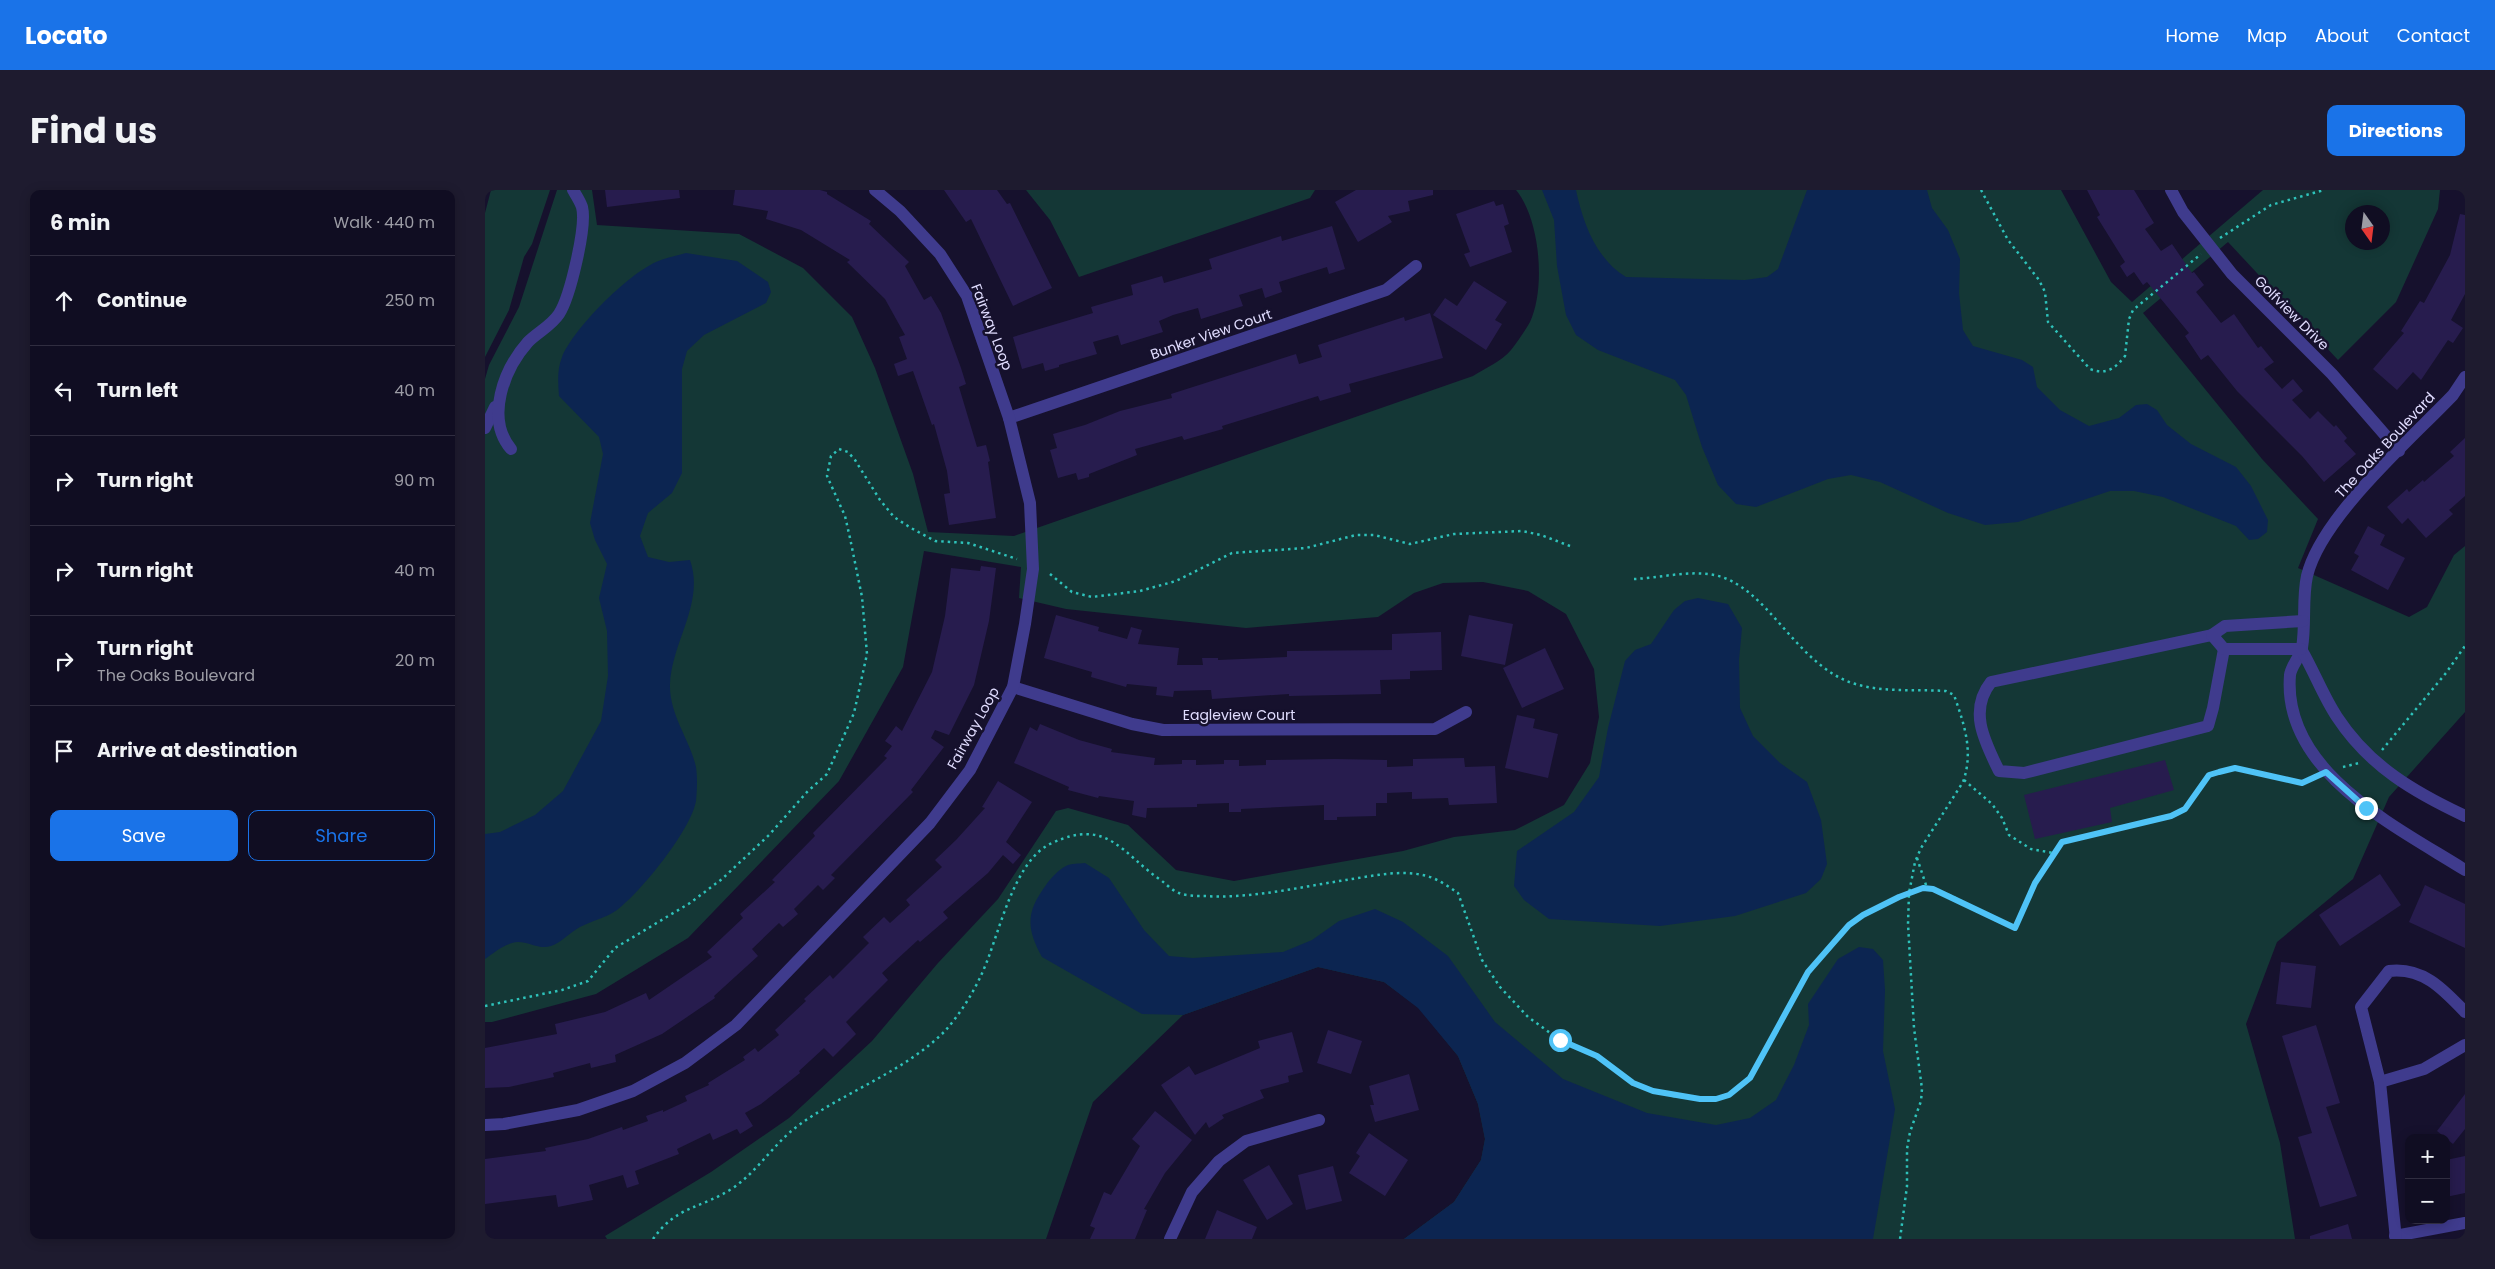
<!DOCTYPE html>
<meta charset="utf-8">
<style>
:root{--surface:#100d22;--page:#1e1b2f;--text:#f1f3f6;--muted:#9c9ca5;--line:#302d40;--accent:#1a73e8}
body{margin:0;font-family:Poppins,sans-serif;background:var(--page);color:var(--text)}
.controls{position:absolute;right:15px;bottom:15px;display:grid;overflow:hidden;border-radius:10px;box-shadow:0 2px 12px #0003}
.controls button{width:45px;height:45px;display:grid;place-items:center;padding:0;border:0;border-bottom:1px solid var(--line);background:var(--surface);color:var(--text);font:25px sans-serif}
.compass{position:absolute;left:1860px;top:15px;width:45px;height:45px;border-radius:50%;background:var(--surface);box-shadow:0 2px 12px #0003;rotate:166deg}
.stop{position:absolute;width:15px;height:15px;margin:-11px;border:4px solid #4fc3f7;border-radius:50%;background:#fff}
.stop.end{background:#4fc3f7;border-color:#fff;box-shadow:0 1px 5px #0008}
.list{margin:0;padding:0;list-style:none}
h2{display:flex;justify-content:space-between;align-items:center;height:65px;margin:0;padding:0 20px;font-size:21px}
h2 small{font-size:16px;font-weight:400;color:var(--muted)}
.list li{display:grid;grid-template-columns:32px 1fr auto;gap:15px;align-items:center;box-sizing:border-box;height:90px;padding:0 20px;border-top:1px solid var(--line)}
.list b{display:block;font-size:19px;white-space:nowrap}
.list p{margin:0;font-size:16px;white-space:nowrap;color:var(--muted)}
.list em{font-size:16px;font-style:normal;color:var(--muted)}
.actions{display:flex;gap:10px;padding:15px 20px}
.actions a{flex:1;padding:11px 0;border:1px solid var(--accent);border-radius:10px;text-align:center;font-size:18px;color:var(--accent)}
.actions .main{background:var(--accent);color:#fff}
.icon{flex:none;width:28px;height:28px;fill:none;stroke:currentColor;stroke-width:2;stroke-linecap:round;stroke-linejoin:round}
.map{position:relative;flex:none;width:1980px;height:1049px;overflow:hidden;border-radius:10px}
header{display:flex;align-items:center;gap:30px;box-sizing:border-box;height:70px;padding:0 25px;background:var(--accent);color:#fff}
header strong{font-size:24px}
nav{display:flex;gap:28px;margin-inline-start:auto;font-size:18px}
.intro{display:flex;align-items:center;justify-content:space-between;box-sizing:border-box;height:120px;padding:0 30px}
h1{margin:0;font-size:35px}
.button{padding:12px 22px;border-radius:10px;background:var(--accent);color:#fff;font-size:18px;font-weight:700}
main{display:flex;gap:30px;padding:0 30px}
aside{flex:1;background:var(--surface);border-radius:10px;box-shadow:0 2px 12px #0003}
.map>svg:first-child{display:block}
</style>
<header>
<strong>Locato</strong>
<nav><a>Home</a><a>Map</a><a>About</a><a>Contact</a></nav>
</header>
<div class="intro"><h1>Find us</h1><a class="button">Directions</a></div>
<main>
<aside>
<h2>6 min<small>Walk · 440 m</small></h2>
<ul class="list">
<li><svg class="icon" aria-label="ahead" viewBox="0 0 24 24"><path d="M12 20V5M6 11l6-6 6 6"/></svg><div><b>Continue</b></div><em>250 m</em></li>
<li><svg class="icon" aria-label="left" viewBox="0 0 24 24"><path d="M17 20v-9H6M10 6l-5 5 5 5"/></svg><div><b>Turn left</b></div><em>40 m</em></li>
<li><svg class="icon" aria-label="right" viewBox="0 0 24 24"><path d="M7 20v-9h11M14 6l5 5-5 5"/></svg><div><b>Turn right</b></div><em>90 m</em></li>
<li><svg class="icon" aria-label="right" viewBox="0 0 24 24"><path d="M7 20v-9h11M14 6l5 5-5 5"/></svg><div><b>Turn right</b></div><em>40 m</em></li>
<li><svg class="icon" aria-label="right" viewBox="0 0 24 24"><path d="M7 20v-9h11M14 6l5 5-5 5"/></svg><div><b>Turn right</b><p>The Oaks Boulevard</p></div><em>20 m</em></li>
<li><svg class="icon" aria-label="arrive" viewBox="0 0 24 24"><path d="M6 21V4h12l-3 4 3 4H6"/></svg><div><b>Arrive at destination</b></div></li>
</ul>
<div class="actions"><a class="main">Save</a><a>Share</a></div>
</aside>
<div class="map">
<svg width="1980" height="1049" viewBox="0 0 1980 1049">
<rect width="100%" height="100%" fill="#16112d"/>
<g fill="#143736" fill-rule="evenodd">
<path d="M6,0H65L47,54L39,67L24,120L0,167V23Z"/>
<path d="M72,0H107L112,35L254,44L318,78L367,127L390,178L428,284L443,342L529,346L988,186C999,179 1017,171 1026,160C1032,152 1040,141 1045,132C1061,98 1055,29 1031,0H1576L1626,92L1647,112L1778,0H1955L1953,19L1911,112L1853,170L1743,52L1658,123L1777,269L1833,329L1813,378L1924,427L1942,417L1969,365L1980,356V522L1904,607L1868,689L1792,752L1761,834L1795,953L1810,1049H919L969,1012L996,970L1000,949L993,914L973,866L934,818L899,792L833,777L698,825L608,912L561,1049H122L120,1046L226,982L304,928L387,851L453,773L513,709L571,621L583,618L643,635L691,680L749,691L918,661L969,647L1030,640L1079,615L1105,573L1114,527L1109,479L1081,424L1043,401L998,392L958,393L929,403L893,427L761,438L581,419L534,408L536,377L439,361L418,477L354,591L203,748L111,804L7,832H0V189L4,175L34,117ZM1868,22H1898V52H1868Z"/>
<path d="M541,0H830L825,8L594,87L565,30Z"/>
</g>
<g fill="#0c2551">
<path d="M1057,0H1091C1098,33 1111,69 1141,87L1260,90L1282,87L1293,79L1322,0H1442L1447,18L1463,40L1475,69L1474,103L1478,140L1488,156L1537,170L1548,177L1552,197L1575,220L1604,236L1634,228L1651,215L1662,214L1672,220L1682,235L1706,254L1751,277L1766,296L1783,330L1782,342L1773,349L1764,350L1751,336L1678,307L1649,301H1625L1533,332L1500,335L1463,323L1395,292L1366,285L1343,289L1271,317L1251,314L1233,295L1217,257L1201,205L1190,190L1113,160L1091,145L1081,125L1072,76L1069,30Z"/>
<path d="M201,63L252,71L283,92L286,102L281,113L219,145L202,161L197,179V283L187,303L163,323L155,346L163,367L184,372L205,370C220,413 187,451 185,494C184,523 203,547 210,573C213,583 212,601 211,611C206,640 156,702 132,720C121,728 106,731 95,737C85,742 76,753 66,756C55,760 44,752 33,752C20,753 10,762 0,769V644L15,642L50,625L78,601L116,531L123,486L122,441L114,408L122,374L110,350L105,333L118,264L114,247L74,206C73,192 72,180 77,167C89,138 142,85 171,72C180,68 191,66 201,63Z"/>
<path d="M1213,408L1243,414L1257,438L1254,470L1255,518L1268,546L1295,573L1322,592L1336,630L1342,674L1336,689L1321,703L1250,726L1175,736L1064,729L1039,710L1029,696L1032,661L1089,622L1114,587L1123,538L1140,471L1150,460L1166,454L1189,420L1200,411Z"/>
<path d="M600,673L624,688L659,740L684,766L708,768L798,762L827,750L854,731L890,719L918,732L963,766L1010,832L1078,889L1162,923L1231,935L1265,928L1291,910L1309,875L1324,835L1323,814L1353,769L1374,757L1388,759L1398,770L1400,800L1398,861L1410,919L1388,1049H919L969,1012L996,970L1000,949L993,914L973,866L933,818L899,792L833,777L698,825L657,824L557,767C541,738 541,722 561,695C565,689 574,679 581,676C586,673 594,674 600,673Z"/>
</g>
<g fill="#271c4e">
<path d="M120,0H194L195,8L122,17Z"/>
<path d="M250,0H335L342,2V4L386,31L384,34L424,72L420,76L439,110L446,106L456,123L476,178L481,194L474,197L492,257L501,255L505,271L503,272L511,328L464,335L459,304L465,303L462,281L449,234L447,235L428,181L413,186L409,174L422,169L414,147L420,145L400,109L362,72L365,70L316,40L281,29L283,21L248,15Z"/>
<path d="M459,0H512L522,14L525,13L567,98L528,116L486,29L481,32Z"/>
<path d="M871,0H948V5L923,11L925,21L903,26L907,32L873,52L850,12Z"/>
<path d="M1602,0H1649L1669,33L1660,39L1676,61L1687,54L1707,83L1709,82L1719,95L1711,102L1736,133L1749,124L1773,158L1776,156L1789,172L1779,179L1797,199L1808,189L1818,201L1807,210L1825,229L1833,221L1849,237L1851,235L1862,248L1859,251L1871,264L1839,292L1817,266L1752,201L1723,165L1716,170L1700,146L1704,143L1662,92L1658,95L1649,82L1642,87L1635,76L1640,72L1612,27L1615,25Z"/>
<path d="M1009,11L1011,16L1018,14L1024,34L1019,36L1027,62L985,77L979,64L985,62L971,24Z"/>
<path d="M1975,24L1980,25V104L1966,130L1978,138L1968,153L1963,150L1936,190L1928,182L1912,200L1888,179L1919,143L1916,141L1935,111L1939,113L1965,65Z"/>
<path d="M847,36L860,79L844,84L842,77L794,92L797,102L780,108L777,98L754,105L758,116L716,129L713,118L688,125L674,131L678,142L636,155L633,145L608,152L612,164L574,175V177L560,181L558,173L537,179L528,147L608,123L606,117L648,105L646,95L677,86L679,93L727,79L724,69L796,46L797,51Z"/>
<path d="M989,91L1022,112L1010,130L1017,134L1001,160L948,125L960,108L972,116Z"/>
<path d="M945,123L958,168L864,194L866,202L835,211L833,206L737,236L738,239L699,250L697,246L650,259L652,265L604,284V287L593,290L591,283L573,288L565,260L572,258L568,244L600,235L635,221L687,208L686,204L811,164L814,174L837,167L833,155L919,127L920,131Z"/>
<path d="M1980,248V306L1964,320L1968,324L1941,348L1923,328L1917,334L1902,317L1922,299L1924,302L1938,290L1939,292L1969,266L1965,262Z"/>
<path d="M1883,336L1900,345L1895,355L1920,368L1903,400L1866,380L1874,366L1869,363Z"/>
<path d="M496,376L511,378L504,431L489,495L464,545L450,540L446,548L459,557L426,600L428,602L346,685L350,688L338,700L333,695L309,719L313,724L298,737L294,733L267,759L273,766L229,806L230,808L177,844L130,865L131,872L106,878L105,873L68,883L69,887L24,897L0,898V858L72,844L70,834L120,822L161,803L164,810L227,767L222,762L258,728L255,724L290,692L287,690L330,646L328,643L402,568L399,566L407,556L400,551L411,536L417,541L447,482L460,426L466,378L495,381Z"/>
<path d="M571,425L614,437L613,441L642,449L646,437L657,440L653,454L694,458L692,475H718L717,468H733V470L802,467V461L907,460V444L956,442L957,480L925,481V489L895,490L896,504L804,506V504L727,509L726,500L689,501L688,507L671,505L672,497L642,494L641,497L606,487L607,482L559,468Z"/>
<path d="M984,425L1028,434L1020,475L976,466Z"/>
<path d="M1060,458L1079,499L1037,518L1018,478Z"/>
<path d="M1032,525L1050,529L1048,538L1073,544L1063,588L1020,578Z"/>
<path d="M555,534L594,550L627,559L626,562L670,568L669,575L697,574V570H711V575L739,574V570H754V576L781,575V570L850,569L902,570V577L928,576V569L979,568L980,577L1010,576L1012,613L964,615L963,608L927,609V602L902,603V613H891V626L852,627V630H839V615L756,619V622H744V613L712,614V617L662,618L661,628L647,625L649,611L614,606L613,608L583,600L584,597L529,573L545,537L552,541Z"/>
<path d="M1680,570L1689,600L1625,618L1627,632L1550,649L1539,605Z"/>
<path d="M513,591L547,612L521,652L536,665L528,674L518,665L503,683L458,722L463,728L435,752L433,750L397,783L403,790L361,832L371,844L348,867L339,858L314,881L315,883L276,914L260,923L268,936L255,944L252,939L228,950L225,943L192,959L194,964L150,981L154,994L142,998L138,985L104,995L108,1010L73,1017L71,1005L0,1014V969L61,961L60,958L103,949L137,937L138,940L163,931L161,926L178,920V922L202,911L200,906L224,895L223,893L260,870L258,867L270,858L273,862L294,845L290,840L321,811L319,809L345,785L348,789L384,753L378,747L399,727L405,733L425,715L421,710L457,677L450,670L471,650L500,618L497,617Z"/>
<path d="M1895,684L1916,715L1855,756L1834,725Z"/>
<path d="M1940,695L1980,714V758L1924,732Z"/>
<path d="M1796,772L1831,776L1826,818L1791,814Z"/>
<path d="M1831,835L1855,913L1841,917L1872,1006L1835,1017L1813,947L1827,943L1797,846Z"/>
<path d="M843,840L877,851L866,884L832,873Z"/>
<path d="M807,842L818,882L803,886L804,892L775,900L779,908L737,925L739,928L724,938L721,932L710,945L676,895L704,876L710,885L775,858L773,851Z"/>
<path d="M924,884L934,920L890,932L885,915H889L884,896Z"/>
<path d="M1980,904V939L1968,954L1952,941Z"/>
<path d="M670,921L707,950L680,983L659,1019L662,1020L650,1049H605L610,1038L605,1036L619,1002L626,1005L655,956L647,949Z"/>
<path d="M884,943L923,970L900,1006L864,983L875,966L871,963Z"/>
<path d="M1980,966V1003L1961,1007V970Z"/>
<path d="M784,975L808,1014L782,1030L758,990Z"/>
<path d="M848,976L857,1011L821,1020L813,985Z"/>
<path d="M732,1020L772,1037L767,1049H720Z"/>
<path d="M1863,1034L1867,1049H1825V1046Z"/>
</g>
<g fill="none" stroke-linecap="round" stroke-linejoin="round">
<g stroke="#2ec2ba" stroke-width="2.5" stroke-dasharray="2.5 4" stroke-linecap="butt">
<path d="M1496,0L1523,50L1554,90L1560,102L1563,132L1605,179C1621,185 1630,179 1640,166L1644,129L1648,120L1716,64"/>
<path d="M1735,48L1786,15L1839,0"/>
<path d="M565,384L587,402L607,407L655,401L691,391L747,363L821,358L871,345H889L925,354L969,344L1037,341L1056,345L1085,356"/>
<path d="M1149,389C1174,388 1204,380 1229,385C1282,395 1309,473 1367,493C1397,503 1430,499 1461,501L1469,505C1479,534 1489,561 1478,592L1436,658L1430,672L1424,703L1423,734L1429,838L1437,899L1436,911L1425,942L1422,959V996L1415,1049"/>
<path d="M1897,560L1961,483L1980,456"/>
<path d="M1858,577L1874,573"/>
<path d="M1479,590L1507,614L1517,628L1524,645L1546,659L1568,663"/>
<path d="M1432,668L1442,698"/>
<path d="M0,816L77,800L103,791L130,758L205,713L237,689L284,645L322,602L342,584L369,523L382,464L377,407L365,348L360,326L342,286L346,266L354,259L363,262L370,270L395,310L409,327L426,338L450,351L483,353L532,369"/>
<path d="M168,1049C192,1015 216,1019 248,998C274,980 289,953 314,935C361,901 419,882 460,841C475,824 489,802 498,781C514,746 528,670 567,653C623,627 637,664 677,691C682,695 688,701 694,703C701,706 712,706 719,706C766,709 815,697 861,690C887,686 916,679 942,686C953,689 964,697 973,703L997,770L1015,797L1043,827L1075,850L1112,866L1148,893L1187,906L1215,909H1231L1244,905L1265,888L1323,782L1364,735L1393,717L1438,698C1471,701 1499,729 1530,738L1550,693L1577,652L1686,625L1700,619L1724,585L1734,582L1750,578L1817,593L1829,587"/>
</g>
<g stroke="#3f3b8d" stroke-width="12">
<path d="M1686,0L1698,22L1747,84L1847,184L1914,261"/>
<path d="M1980,187L1968,205C1925,250 1836,327 1822,386C1817,409 1821,434 1817,458C1815,467 1806,476 1805,485C1797,582 1912,637 1980,680"/>
<path d="M524,228L901,100L931,76"/>
<path d="M0,238L10,217"/>
<path d="M26,259C0,228 19,179 43,152C53,142 66,136 74,124C85,107 102,36 97,17C95,11 91,5 88,0"/>
<path d="M1727,445L1506,492C1483,521 1500,552 1514,581L1539,583L1723,536L1728,518L1739,459"/>
<path d="M1816,459C1829,481 1838,506 1852,527C1884,576 1929,602 1980,626"/>
<path d="M1816,459H1739L1727,445L1740,436L1818,431"/>
<path d="M528,497L647,534L678,540L950,539L981,522"/>
<path d="M1895,892L1939,879L1980,855"/>
<path d="M0,935L19,934L93,920L148,901L200,873L251,835L445,633L485,580L528,497L540,434L548,379L545,313L524,228L482,106L455,64L415,21L390,0"/>
<path d="M1910,1046L1980,1033"/>
<path d="M685,1049L707,1002L734,971L761,951L834,930"/>
<path d="M1911,1049L1895,892L1876,817L1904,781C1938,777 1958,799 1980,822"/>
</g>
</g>
<g fill="none" stroke-linecap="round" stroke-linejoin="round">
<path stroke="#4fc3f7" stroke-width="6" d="M1075,850L1112,866L1148,893L1168,901L1215,909H1231L1244,905L1265,888L1323,782L1364,735L1378,725L1414,707L1438,698L1448,699L1530,738L1550,693L1577,652L1686,626L1700,619L1724,585L1734,582L1750,578L1817,593L1841,582L1881,618"/>
</g>
<g text-anchor="middle" stroke-width="5" stroke-linejoin="round" paint-order="stroke">
<g font-size="14" fill="#e1ddff" stroke="#16112d">
<text transform="translate(1807 123) rotate(45)" y="5">Golfview Drive</text>
<text transform="translate(507 137) rotate(69)" y="5">Fairway Loop</text>
<text transform="translate(726 144) rotate(-19)" y="5">Bunker View Court</text>
<text transform="translate(1900 255) rotate(-47)" y="5">The Oaks Boulevard</text>
<text x="754" y="530">Eagleview Court</text>
<text transform="translate(488 538) rotate(-61)" y="5">Fairway Loop</text>
</g>
</g>
</svg>
<div class="controls">
<button>+</button>
<button>−</button>
</div>
<svg class="compass" viewBox="-18 -18 36 36"><path d="M0-13l5 13h-10z" fill="#e53935"/><path d="M0 13l5-13h-10z" fill="#9c9ca5"/></svg>
<div class="stop" style="left:1075px;top:850px"></div>
<div class="stop end" style="left:1881px;top:618px"></div>
</div>
</main>
